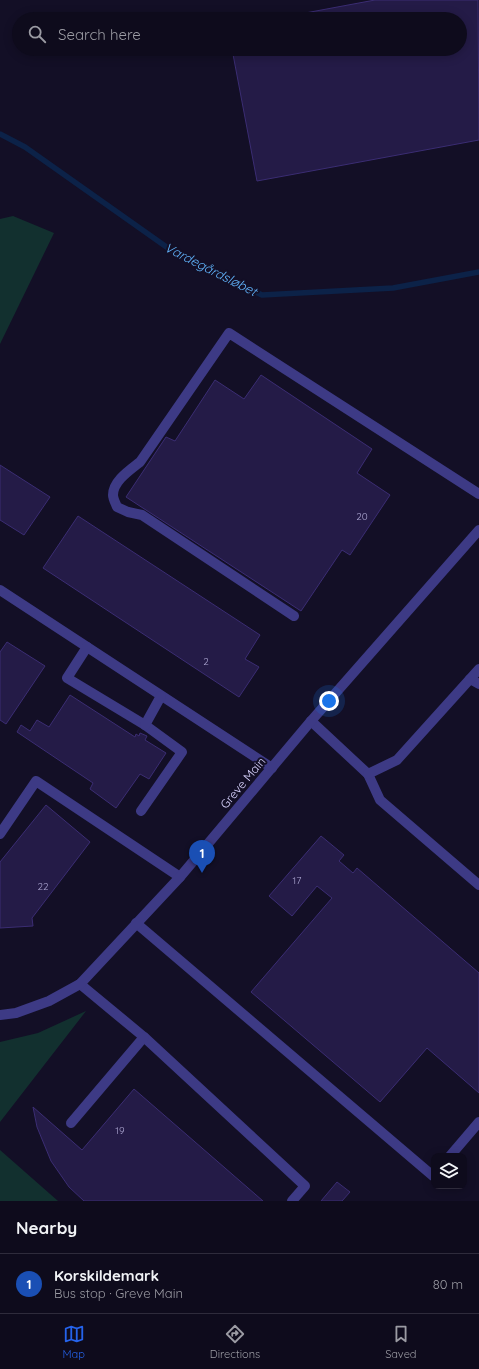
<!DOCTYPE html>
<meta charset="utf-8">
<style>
:root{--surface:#0e0b1c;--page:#171425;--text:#f1f3f6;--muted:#9b9ba3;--line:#2e2b3b;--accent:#2563eb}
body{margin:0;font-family:Quicksand,sans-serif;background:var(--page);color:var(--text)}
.controls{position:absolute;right:12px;bottom:12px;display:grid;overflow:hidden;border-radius:8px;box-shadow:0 2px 10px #0003}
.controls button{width:36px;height:36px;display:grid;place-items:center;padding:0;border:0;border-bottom:1px solid var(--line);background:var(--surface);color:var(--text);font:20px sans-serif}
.you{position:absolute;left:329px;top:701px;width:14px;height:14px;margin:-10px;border:3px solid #fff;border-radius:50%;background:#1a73e8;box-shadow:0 0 0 6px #1a73e833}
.badge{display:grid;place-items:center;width:26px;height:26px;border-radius:50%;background:var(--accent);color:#fff;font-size:13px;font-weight:700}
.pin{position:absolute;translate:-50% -33px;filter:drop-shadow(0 1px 2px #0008)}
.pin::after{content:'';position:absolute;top:21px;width:14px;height:12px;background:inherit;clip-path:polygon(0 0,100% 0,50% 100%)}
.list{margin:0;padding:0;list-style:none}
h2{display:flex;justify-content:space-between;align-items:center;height:52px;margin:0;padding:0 16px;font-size:17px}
h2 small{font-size:13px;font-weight:400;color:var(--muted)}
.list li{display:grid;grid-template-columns:26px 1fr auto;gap:12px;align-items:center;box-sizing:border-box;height:60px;padding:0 16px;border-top:1px solid var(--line)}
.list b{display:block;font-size:15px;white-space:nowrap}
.list p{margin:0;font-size:13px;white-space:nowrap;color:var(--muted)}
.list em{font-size:13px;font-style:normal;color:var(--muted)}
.icon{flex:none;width:22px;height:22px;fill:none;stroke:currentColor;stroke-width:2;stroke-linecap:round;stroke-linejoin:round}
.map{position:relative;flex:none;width:479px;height:1201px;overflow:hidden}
.search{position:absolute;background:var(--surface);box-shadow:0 2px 10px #0003;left:12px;right:12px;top:12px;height:44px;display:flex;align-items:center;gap:10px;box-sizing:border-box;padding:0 14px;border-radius:22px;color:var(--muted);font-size:15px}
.sheet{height:112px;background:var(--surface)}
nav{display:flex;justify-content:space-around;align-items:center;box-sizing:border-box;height:56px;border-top:1px solid var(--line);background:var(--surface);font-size:11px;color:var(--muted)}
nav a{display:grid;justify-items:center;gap:2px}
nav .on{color:var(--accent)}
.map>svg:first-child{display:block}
</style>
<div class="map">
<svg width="479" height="1201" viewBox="0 0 479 1201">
<rect width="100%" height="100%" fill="#130f26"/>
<g fill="#12302f">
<path d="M13,216L54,233L0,344V219Z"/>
<path d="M86,1011L0,1122V1042L38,1033Z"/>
<path d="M0,1150L58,1201H0Z"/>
</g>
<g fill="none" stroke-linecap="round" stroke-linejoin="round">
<path stroke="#0c2248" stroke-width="5.5" d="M0,134L25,147L175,253L262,295L393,288L479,272"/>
</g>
<g fill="#241b47" stroke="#3b2d73">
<path d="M375,0H478L479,140L257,181L232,49H460V19H273Z"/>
<path d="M261,375L372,449L357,473L390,495L350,555L342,550L301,611L126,497L166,437L175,441L215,380L244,399Z"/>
<path d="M0,465L50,497L24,535L0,520Z"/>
<path d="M78,516L260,635L245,659L259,667L239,697L43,568Z"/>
<path d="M7,642L45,666L6,724L0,720V652Z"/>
<path d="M70,695L135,737L136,734L139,736L140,733L147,736L145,740L166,753L149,779L140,774L116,808L90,789L93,783L17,732L21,725L30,731L37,720L49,727Z"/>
<path d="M46,805L90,842L32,918L33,926L0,928V862Z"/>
<path d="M321,836L344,855L339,861L353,873L357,868L479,973V1093L427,1048L380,1102L251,992L332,898L317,886L292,916L269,896Z"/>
<path d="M134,1089L263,1201H84L69,1187L51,1161L37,1127L33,1107L82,1150Z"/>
<path d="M337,1182L350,1192L342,1201H321Z"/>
</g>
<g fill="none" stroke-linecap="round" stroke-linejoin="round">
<g stroke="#3d3a85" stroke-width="10">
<path d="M0,590L272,768"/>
<path d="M294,616L142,515L128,512L117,507C116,504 113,499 113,495C113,481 130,470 140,462L229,333L479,494"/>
<path d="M87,647L67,678L145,725L182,752L141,811"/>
<path d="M470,679L479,684"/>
<path d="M311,721L368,774L380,800L479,885"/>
<path d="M145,725L161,696"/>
<path d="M368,774L397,760L479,669"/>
<path d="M0,834L36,781L180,877"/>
<path d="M136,923L433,1176L434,1175"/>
<path d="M80,984L144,1037L305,1186L292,1201"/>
<path d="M0,1015L16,1013L49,1001L80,984L180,877L311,721L479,530"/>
<path d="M71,1123L144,1037"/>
<path d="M450,1156L479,1122"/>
</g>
</g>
<g text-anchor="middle" stroke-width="4" stroke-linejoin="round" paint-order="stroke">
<g font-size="10" fill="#aca6d1">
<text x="362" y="520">20</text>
<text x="206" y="665">2</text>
<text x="297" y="884">17</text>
<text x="43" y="890">22</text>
<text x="120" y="1134">19</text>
</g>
<g font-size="12" fill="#d9d4ff" stroke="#130f26">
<text transform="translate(243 783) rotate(-50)" y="4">Greve Main</text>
</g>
<g font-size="13" font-style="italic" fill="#62b6ff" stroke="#130f26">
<text transform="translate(211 269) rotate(27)" y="5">Vardegårdsløbet</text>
</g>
</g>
</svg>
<div class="controls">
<button><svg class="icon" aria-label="layers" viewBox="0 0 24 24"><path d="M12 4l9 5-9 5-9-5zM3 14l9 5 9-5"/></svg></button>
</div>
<div class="you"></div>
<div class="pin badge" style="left:202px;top:873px;background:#1a4fb4">1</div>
<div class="search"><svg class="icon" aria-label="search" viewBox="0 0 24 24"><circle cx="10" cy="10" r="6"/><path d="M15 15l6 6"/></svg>Search here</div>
</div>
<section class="sheet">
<h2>Nearby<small></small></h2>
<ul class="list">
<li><span class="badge" style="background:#1a4fb4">1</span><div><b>Korskildemark</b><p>Bus stop · Greve Main</p></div><em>80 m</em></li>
</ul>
</section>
<nav>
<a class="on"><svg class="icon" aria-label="map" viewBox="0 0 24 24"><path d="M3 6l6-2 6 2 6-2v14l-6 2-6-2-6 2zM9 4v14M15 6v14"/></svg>Map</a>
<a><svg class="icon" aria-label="directions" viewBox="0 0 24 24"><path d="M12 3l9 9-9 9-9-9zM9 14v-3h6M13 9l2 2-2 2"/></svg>Directions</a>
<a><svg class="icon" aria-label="saved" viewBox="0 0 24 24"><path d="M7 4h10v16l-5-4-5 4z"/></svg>Saved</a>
</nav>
